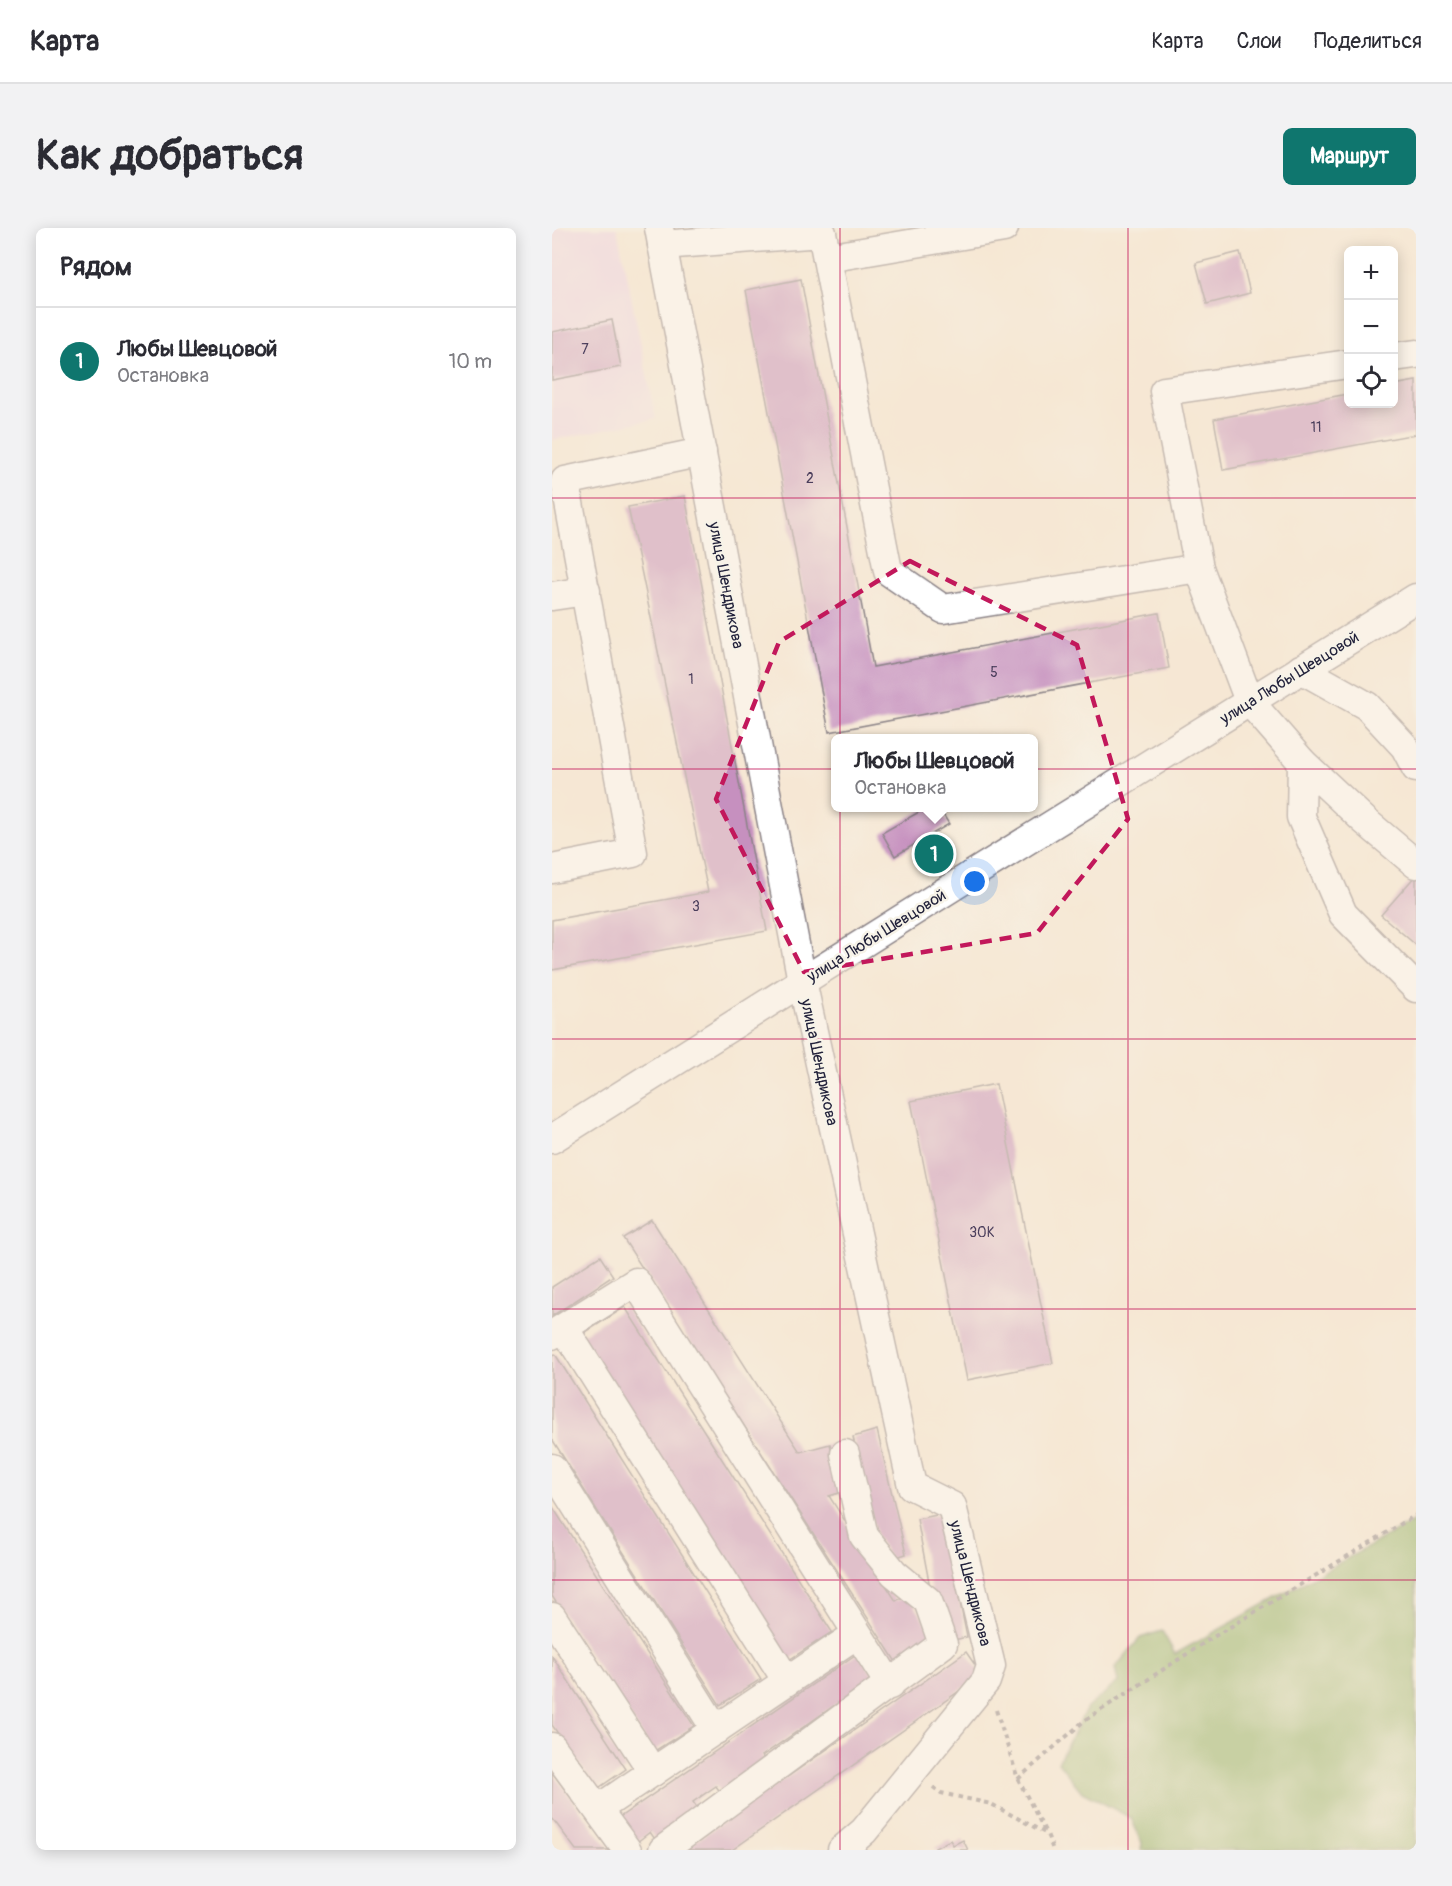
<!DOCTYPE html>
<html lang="ru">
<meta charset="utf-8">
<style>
:root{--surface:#fff;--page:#f2f2f3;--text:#2b2b33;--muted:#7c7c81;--line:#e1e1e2;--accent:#0f766e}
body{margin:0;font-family:Pangolin,sans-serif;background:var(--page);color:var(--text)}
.controls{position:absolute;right:18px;top:18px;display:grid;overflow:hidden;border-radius:9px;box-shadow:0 3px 15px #0003}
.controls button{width:54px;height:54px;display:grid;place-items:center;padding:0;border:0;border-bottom:2px solid var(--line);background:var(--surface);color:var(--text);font:30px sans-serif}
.you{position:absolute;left:423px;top:654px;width:21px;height:21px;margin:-15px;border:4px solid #fff;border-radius:50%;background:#1a73e8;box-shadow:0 0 0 9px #1a73e833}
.badge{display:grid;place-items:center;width:39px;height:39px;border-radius:50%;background:var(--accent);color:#fff;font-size:20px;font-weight:700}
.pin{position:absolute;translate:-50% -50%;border:3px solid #fff;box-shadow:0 2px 6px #0006}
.popup{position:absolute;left:279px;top:506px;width:207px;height:78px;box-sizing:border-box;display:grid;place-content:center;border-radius:9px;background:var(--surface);filter:drop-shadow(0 2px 4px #0005);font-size:20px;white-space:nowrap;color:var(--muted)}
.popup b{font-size:22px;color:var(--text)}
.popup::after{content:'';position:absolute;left:50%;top:100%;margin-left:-12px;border:12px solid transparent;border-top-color:var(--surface)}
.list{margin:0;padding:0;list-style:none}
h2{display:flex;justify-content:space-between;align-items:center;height:78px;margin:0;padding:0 24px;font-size:26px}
h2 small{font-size:20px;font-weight:400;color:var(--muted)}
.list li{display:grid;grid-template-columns:39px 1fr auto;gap:18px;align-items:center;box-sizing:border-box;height:108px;padding:0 24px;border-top:2px solid var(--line)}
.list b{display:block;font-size:22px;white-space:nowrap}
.list p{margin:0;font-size:20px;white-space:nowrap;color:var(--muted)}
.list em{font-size:20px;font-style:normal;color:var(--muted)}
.icon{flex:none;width:33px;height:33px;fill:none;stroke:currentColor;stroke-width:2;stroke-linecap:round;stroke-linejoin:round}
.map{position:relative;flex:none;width:864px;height:1622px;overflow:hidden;border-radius:9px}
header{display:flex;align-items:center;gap:36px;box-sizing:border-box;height:84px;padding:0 30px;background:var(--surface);border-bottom:2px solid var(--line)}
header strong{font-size:28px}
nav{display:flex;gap:33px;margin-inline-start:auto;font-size:21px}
.intro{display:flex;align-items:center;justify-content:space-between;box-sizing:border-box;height:144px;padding:0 36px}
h1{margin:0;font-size:42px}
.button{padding:15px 27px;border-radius:9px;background:var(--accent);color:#fff;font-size:21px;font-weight:700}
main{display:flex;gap:36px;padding:0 36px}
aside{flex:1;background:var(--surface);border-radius:9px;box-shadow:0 3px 15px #0003}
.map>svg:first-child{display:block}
</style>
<header>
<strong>Карта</strong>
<nav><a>Карта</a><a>Слои</a><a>Поделиться</a></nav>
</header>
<div class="intro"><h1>Как добраться</h1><a class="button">Маршрут</a></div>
<main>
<aside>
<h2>Рядом<small></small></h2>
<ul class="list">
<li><span class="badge">1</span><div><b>Любы Шевцовой</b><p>Остановка</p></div><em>10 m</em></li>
</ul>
</aside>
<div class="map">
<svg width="864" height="1622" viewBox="0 0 864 1622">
<rect width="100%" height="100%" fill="#f7f3e8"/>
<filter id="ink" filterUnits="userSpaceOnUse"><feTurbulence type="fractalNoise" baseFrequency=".0167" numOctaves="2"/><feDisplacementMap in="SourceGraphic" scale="12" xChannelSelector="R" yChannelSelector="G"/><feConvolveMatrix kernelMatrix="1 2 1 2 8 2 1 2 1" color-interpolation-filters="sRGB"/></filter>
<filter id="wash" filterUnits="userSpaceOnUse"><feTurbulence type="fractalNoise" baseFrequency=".008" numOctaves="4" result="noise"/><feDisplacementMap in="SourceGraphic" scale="24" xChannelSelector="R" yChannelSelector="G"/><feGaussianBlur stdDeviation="1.35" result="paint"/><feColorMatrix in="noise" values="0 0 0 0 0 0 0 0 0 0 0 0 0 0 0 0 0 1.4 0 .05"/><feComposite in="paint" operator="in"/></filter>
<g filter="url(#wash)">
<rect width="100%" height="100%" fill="#f6e7d4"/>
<path fill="#edd1e9" d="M0,0H65L104,191L0,212Z"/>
<path fill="#90b367" stroke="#596a51" stroke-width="1.5" d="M864,1292V1617L856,1622H589L590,1615L579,1590L530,1564L506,1534L535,1480L566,1454L563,1440L588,1410L610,1403L623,1426Z"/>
<g id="blocks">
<g fill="#c690bf">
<path d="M688,24L698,65L655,76L644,35Z"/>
<path d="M249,51L321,439L607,385L617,440L277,504L194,62Z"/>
<path d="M60,92L69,139L0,152V104Z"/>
<path d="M864,153V206L671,242L662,191L796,166V176H842V157Z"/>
<path d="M133,268L215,703L0,742V692L156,664L76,279Z"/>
<path d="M374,580H387L397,596L343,628L330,605Z"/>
<path d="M864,647V717L829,687Z"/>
<path d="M444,856L501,1135L415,1152L359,873Z"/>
<path d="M100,992L248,1224L278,1216L290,1264L277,1268L344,1373L355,1366L385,1411L346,1437L71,1010Z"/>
<path d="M48,1028L61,1048L0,1088V1059Z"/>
<path d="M73,1079L280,1404L237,1432L29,1107Z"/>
<path d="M3,1126L209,1451L168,1477L0,1211V1128Z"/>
<path d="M325,1202L354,1326L338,1331L324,1308L301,1209Z"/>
<path d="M0,1278L142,1498L101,1524L0,1368Z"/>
<path d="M390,1286L415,1409L398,1413L381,1375L365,1291Z"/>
<path d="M414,1424L430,1447L180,1622H131Z"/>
<path d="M306,1425L323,1449L210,1528L216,1536L171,1568L164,1558L141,1574L148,1584L105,1614L98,1604L85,1614L68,1589Z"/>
<path d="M0,1428L74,1541L45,1561L0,1497Z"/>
<path d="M0,1544L58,1622H24L0,1590Z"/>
<path d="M398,1612L401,1617L411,1612L416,1622H384L383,1620Z"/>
</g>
</g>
</g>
<g filter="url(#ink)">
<use href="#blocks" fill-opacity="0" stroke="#8c8488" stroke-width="1.5"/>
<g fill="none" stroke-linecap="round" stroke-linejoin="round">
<g stroke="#8c8488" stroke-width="31">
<g id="minor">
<path d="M107,0L250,753L360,1258L400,1278L439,1438L434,1453L312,1603L290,1622"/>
<path d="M110,17L270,5L336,343L391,381L647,340L697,473L750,534L813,593L864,636"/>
<path d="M275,30L452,0"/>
<path d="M842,129L864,126"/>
<path d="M647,340L612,163L796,136"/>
<path d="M0,368L34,363"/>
<path d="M749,441L815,478L853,519L864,540"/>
<path d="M750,534L749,589L791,686L864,760"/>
<path d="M0,641L81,625L13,253L150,224"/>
<path d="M0,911L405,656L864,370"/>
<path d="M12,1100L235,1453"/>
<path d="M0,1107L84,1054L338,1457"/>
<path d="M0,1240L164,1502"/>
<path d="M0,1389L101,1544"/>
<path d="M0,1519L75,1622"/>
<path d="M46,1581L305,1406"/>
<path d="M111,1622L391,1416L376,1373L342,1345L312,1308L293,1226"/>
</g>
</g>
<g stroke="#8c8488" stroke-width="4" stroke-dasharray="4.5 4.5" stroke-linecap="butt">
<path d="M444,1482L466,1551L494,1605"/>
<path d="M466,1551L532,1493L658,1411L864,1287"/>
<path d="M381,1559L389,1565L439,1576L495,1606L501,1622"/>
</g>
<use href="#minor" stroke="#fff" stroke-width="28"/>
</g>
</g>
<path d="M0 0H864V1622H0ZM358,333L525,417L576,591L485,705L252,744L164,571L227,414Z" fill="#f6e7d4" fill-opacity=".55" fill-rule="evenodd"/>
<path fill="none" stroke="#c2185b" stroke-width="4.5" stroke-dasharray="12 8" stroke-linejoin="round" d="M358,333L525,417L576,591L485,705L252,744L164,571L227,414Z"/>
<path fill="none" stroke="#c2185b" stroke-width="1.5" stroke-opacity="0.55" d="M288,0V1622M576,0V1622M0,270H864M0,541H864M0,811H864M0,1081H864M0,1352H864"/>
<g text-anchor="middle" stroke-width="5" stroke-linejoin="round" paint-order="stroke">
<g font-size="14" fill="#4b3e5c">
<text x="33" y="126">7</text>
<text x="764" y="204">11</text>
<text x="258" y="255">2</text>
<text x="442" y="449">5</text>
<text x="139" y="456">1</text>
<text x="144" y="683">3</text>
<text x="430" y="1009">30К</text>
</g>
<g font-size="16" fill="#22223b" stroke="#f7f3e8">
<text transform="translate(175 357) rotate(79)" y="6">улица Шендрикова</text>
<text transform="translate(737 449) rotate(-32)" y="6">улица Любы Шевцовой</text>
<text transform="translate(324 707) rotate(-32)" y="6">улица Любы Шевцовой</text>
<text transform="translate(268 834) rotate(78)" y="6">улица Шендрикова</text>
<text transform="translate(419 1355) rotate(76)" y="6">улица Шендрикова</text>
</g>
</g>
</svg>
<div class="controls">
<button>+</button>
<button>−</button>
<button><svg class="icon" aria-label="locate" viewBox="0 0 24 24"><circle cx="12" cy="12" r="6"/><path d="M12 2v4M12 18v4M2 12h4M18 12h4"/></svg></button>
</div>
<div class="you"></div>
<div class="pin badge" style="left:382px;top:626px">1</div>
<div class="popup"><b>Любы Шевцовой</b>Остановка</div>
</div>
</main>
